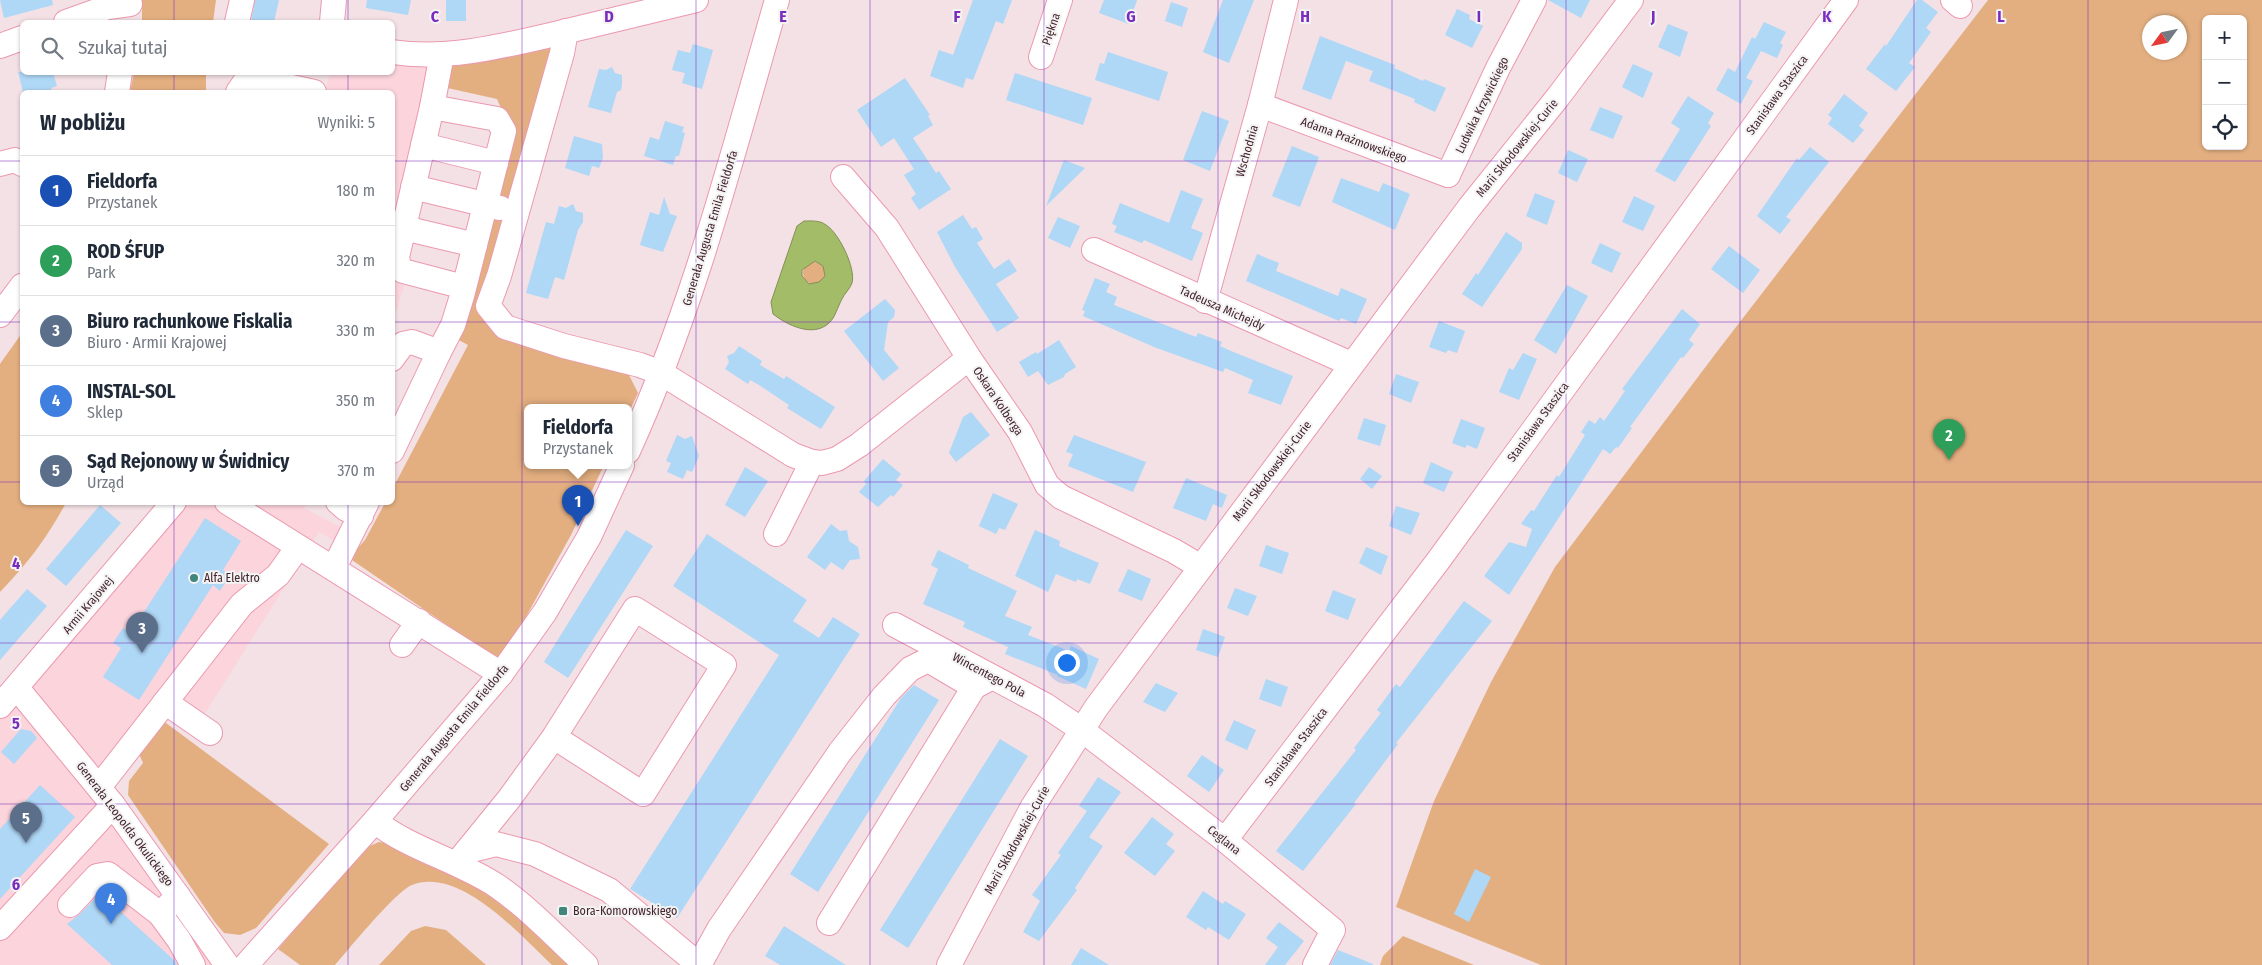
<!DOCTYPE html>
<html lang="pl">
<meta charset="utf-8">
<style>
:root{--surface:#fff;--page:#f6f6f7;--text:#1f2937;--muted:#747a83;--line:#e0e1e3;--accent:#111827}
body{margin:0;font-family:"Fira Sans Condensed",sans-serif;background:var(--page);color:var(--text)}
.controls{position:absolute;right:15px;top:15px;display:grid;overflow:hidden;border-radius:8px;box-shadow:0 1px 4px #0004}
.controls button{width:45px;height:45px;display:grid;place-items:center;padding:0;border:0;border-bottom:1px solid var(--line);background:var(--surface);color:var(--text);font:25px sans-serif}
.compass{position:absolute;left:2142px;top:15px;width:45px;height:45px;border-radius:50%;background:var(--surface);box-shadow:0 1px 4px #0004;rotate:237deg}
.you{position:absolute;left:1066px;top:662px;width:18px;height:18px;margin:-12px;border:4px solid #fff;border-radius:50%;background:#1a73e8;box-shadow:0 0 0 8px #1a73e833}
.badge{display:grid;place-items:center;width:32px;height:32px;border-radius:50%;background:var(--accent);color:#fff;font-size:16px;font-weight:700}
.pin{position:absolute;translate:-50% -41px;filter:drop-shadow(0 1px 2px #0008)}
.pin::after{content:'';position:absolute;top:26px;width:18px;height:15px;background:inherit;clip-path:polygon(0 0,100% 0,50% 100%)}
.popup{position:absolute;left:524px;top:404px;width:108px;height:65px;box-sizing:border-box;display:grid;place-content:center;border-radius:8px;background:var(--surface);filter:drop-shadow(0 1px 4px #0005);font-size:16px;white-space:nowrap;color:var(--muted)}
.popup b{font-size:19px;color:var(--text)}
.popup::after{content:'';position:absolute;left:50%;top:100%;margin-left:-10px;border:10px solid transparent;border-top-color:var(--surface)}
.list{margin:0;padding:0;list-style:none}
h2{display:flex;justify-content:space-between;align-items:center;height:65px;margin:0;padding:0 20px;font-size:21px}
h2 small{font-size:16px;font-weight:400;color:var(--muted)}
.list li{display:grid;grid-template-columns:32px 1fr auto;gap:15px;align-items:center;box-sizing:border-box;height:70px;padding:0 20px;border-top:1px solid var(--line)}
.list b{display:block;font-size:19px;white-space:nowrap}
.list p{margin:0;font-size:16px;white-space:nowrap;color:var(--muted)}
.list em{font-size:16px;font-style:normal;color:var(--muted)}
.icon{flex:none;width:28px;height:28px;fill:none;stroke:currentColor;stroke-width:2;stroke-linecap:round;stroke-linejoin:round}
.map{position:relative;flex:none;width:2262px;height:965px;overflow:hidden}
.search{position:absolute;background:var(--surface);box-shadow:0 1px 4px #0004;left:20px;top:20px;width:375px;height:55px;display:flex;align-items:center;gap:12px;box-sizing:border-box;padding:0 18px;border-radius:8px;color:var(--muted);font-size:19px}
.panel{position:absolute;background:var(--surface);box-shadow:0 1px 4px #0004;left:20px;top:90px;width:375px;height:415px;border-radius:8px}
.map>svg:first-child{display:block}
</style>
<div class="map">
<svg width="2262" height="965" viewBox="0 0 2262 965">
<rect width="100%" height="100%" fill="#f3e1e5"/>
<g fill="#fbd4dc">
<path d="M393,60L430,65L393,241L392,92H325L330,73L392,72Z"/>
<path d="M392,272L394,277L404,286L393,322Z"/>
<path d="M182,503H306L304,508L360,537L354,552L319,532L192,734L165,716L109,786L236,965H0V716Z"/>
</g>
<g fill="#e3af80" fill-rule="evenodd">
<path d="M142,0H216L213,22H142Z"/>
<path d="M1988,0H2262V965H1541L1396,907L1434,801L1491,682L1555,567L1716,353ZM2206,19H2243V146H2206ZM2150,22H2180V52H2150Z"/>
<path d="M565,38L510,210L487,198L510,129L497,99L443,87L441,62Z"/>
<path d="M134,73H206V92H130Z"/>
<path d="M485,205L515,217L488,306L500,334L625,367L638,393L628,414V407H528V465H604L571,535L501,662L349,558L365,540L385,503L392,502L393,488L468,345L455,338Z"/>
<circle cx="814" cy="273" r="11"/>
<path d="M22,333V502L66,503C46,539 29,562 0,592V364Z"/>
<path d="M162,720L329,844L256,928L240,935L224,933L214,921L128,795L129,781L143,763L137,749Z"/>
<path d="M379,842L391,844L469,881L515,912L574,965H552C521,936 460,866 412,885C395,892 350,948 335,965H300L278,949L365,848Z"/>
<path d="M425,926L446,930L486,965H379L411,931Z"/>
<path d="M1403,936L1474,965H1380L1383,956Z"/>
</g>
<path fill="#a3bc68" stroke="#868e56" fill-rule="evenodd" d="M804,221C811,221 820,220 826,225C839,233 856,268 852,283C850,289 844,294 842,299C838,306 835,318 829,323C813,338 787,325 773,314L771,302L797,226ZM815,261L823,266L825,276L819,282L809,284L802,276V270Z"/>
<g fill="#afd7f6">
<path d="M0,0H52L53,5L4,18Z"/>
<path d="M255,0H279L274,22H251Z"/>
<path d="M367,0H411L408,15L366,8Z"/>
<rect x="446" y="0" width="20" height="21"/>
<path d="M973,0H1012L1003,24L996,21L973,80L966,78L963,88L930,76L939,50L953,55Z"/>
<path d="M1104,0H1137L1129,24L1099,13Z"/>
<path d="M1223,0H1254L1229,63L1203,52Z"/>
<path d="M1548,0H1590L1581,18Z"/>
<path d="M1917,0H1922L1938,12L1926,28L1931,32L1909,63L1915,67L1896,91L1866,69L1885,44L1886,46Z"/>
<path d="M1171,2L1188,8L1182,27L1165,21Z"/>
<path d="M1457,9L1470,15L1469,19L1483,26L1472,48L1445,35Z"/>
<path d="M1764,22L1786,32L1780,43L1783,45L1777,58L1761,51L1746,78L1753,81L1741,104L1716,90L1728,68L1735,72L1752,37L1755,39Z"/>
<path d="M1668,24L1688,32L1680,57L1658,47Z"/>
<path d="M1320,36L1395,65L1394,68L1423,81L1424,79L1446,88L1435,112L1414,102L1415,99L1369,81L1373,71L1346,61L1331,100L1302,89Z"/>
<path d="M693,44L713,50L702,89L682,83L685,73L672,70L678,50L690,53Z"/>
<path d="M1108,52L1168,72L1159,101L1095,80L1100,63L1104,64Z"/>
<path d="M1633,64L1653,73L1643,98L1622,87Z"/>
<path d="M612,67L615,73L622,75V84L621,90L617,92L611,113L588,107L599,69L606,70Z"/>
<path d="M18,72H53L57,86L51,88L52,92H23Z"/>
<path d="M1015,73L1092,98L1083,125L1006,100Z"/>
<path d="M905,78L930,115L928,116L933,125L913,138L936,173L939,171L951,189L919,210L911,198L916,194L904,175L914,169L894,138L881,147L857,110Z"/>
<path d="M1844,94L1868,113L1859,126L1864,130L1853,143L1828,124L1832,118L1828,115Z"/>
<path d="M1688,96L1714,113L1708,123L1711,126L1675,182L1655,171L1680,129L1671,123Z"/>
<path d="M1600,107L1623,116L1613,139L1590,130Z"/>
<path d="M1202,111L1229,121L1210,171L1183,160Z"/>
<path d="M665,121L684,127L682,132L685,133L679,156H676L673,165L644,156L650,137L659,140Z"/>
<path d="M574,136L602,144L603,158L599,168L592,166L589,176L565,168Z"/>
<path d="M1292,146L1319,157L1300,207L1272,196Z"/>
<path d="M1810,147L1829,162L1786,217L1791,220L1780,234L1757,216L1797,158L1799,160Z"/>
<path d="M1568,150L1588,159L1577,182L1558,173Z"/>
<path d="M1064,160L1085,168L1046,206Z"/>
<path d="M1341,178L1379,192L1383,183L1410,194L1395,230L1332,202Z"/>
<path d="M1181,190L1203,199L1191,228L1203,233L1192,261L1144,240L1142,243L1114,232L1117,226L1112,224L1120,203L1169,223Z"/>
<path d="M1535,193L1555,201L1547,225L1526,216Z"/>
<path d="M1634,196L1655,206L1643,231L1622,222Z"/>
<path d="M664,197L670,214L677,216L663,252L640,245L650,212L659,215Z"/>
<path d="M573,204L576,211L583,213V222L578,230L564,280L555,277L548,299L526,293L546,222L554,224L559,206L566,208Z"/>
<path d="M963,215L972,229L976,227L983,239L977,243L994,269L1009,259L1017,271L996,284L1019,318L997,332L955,267L937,232Z"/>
<path d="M1058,217L1080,226L1070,248L1048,238Z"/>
<path d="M1506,232L1522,243V249L1482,307L1462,294L1476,273L1478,275Z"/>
<path d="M1600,243L1621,253L1612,273L1591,263Z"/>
<path d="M1729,246L1760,270L1743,293L1711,269Z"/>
<path d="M1257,254L1279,263L1276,271L1338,296L1341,288L1367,299L1356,324L1341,318L1339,321L1246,281Z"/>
<path d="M1095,278L1110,284L1106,292L1117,297L1114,305L1196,337L1198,333L1222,342L1220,346L1231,351L1293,376L1281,405L1248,393L1253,380L1225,368L1223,372L1154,347L1083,316L1085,311L1082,310Z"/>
<path d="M1567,285L1588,296L1556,354L1534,340Z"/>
<path d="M885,299L895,310L894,317L888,322L884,350L899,368L883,381L844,331Z"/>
<path d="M1682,309L1700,324L1689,340L1694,344L1683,358L1681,357L1630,427L1632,428L1618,448L1616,447L1610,454L1603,449L1509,595L1484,576L1509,542L1526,547L1532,529L1521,524L1531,510L1534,511L1557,475L1559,477L1585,435L1581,432L1589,420L1595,424L1600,417L1604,421L1625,391L1622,389Z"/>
<path d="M1439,321L1465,331L1457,353L1448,350L1446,353L1429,347Z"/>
<path d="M1059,340L1076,367L1065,374L1064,377L1048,385L1038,371L1028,377L1019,362L1036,352L1037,354Z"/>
<path d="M739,346L762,361L760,365L784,379L786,376L835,407L821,429L787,408L789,405L759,385L750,380L748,384L725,369L729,362L727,356L734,353Z"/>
<path d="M1523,353L1537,359L1519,400L1499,392L1509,368L1513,370Z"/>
<path d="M1396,374L1419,382L1411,403L1389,394Z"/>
<path d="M971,412L990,435L956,462L949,453L963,417Z"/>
<path d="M1364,418L1386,425L1380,446L1357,439Z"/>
<path d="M1461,419L1485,428L1477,449L1467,445L1465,448L1452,443Z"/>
<path d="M677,435L685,439L692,436L699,456L692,472L687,470L683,479L667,472L671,463L666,461Z"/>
<path d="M1074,435L1146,462L1133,492L1068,466L1073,454L1066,452Z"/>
<path d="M883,459L901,474L896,480L903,485L893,497L891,495L878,507L859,492L866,484L864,481Z"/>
<path d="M1431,462L1453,472L1444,492L1423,483Z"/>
<path d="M745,467L768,481L745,517L725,505Z"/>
<path d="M1369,467L1382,476L1372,489L1360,479Z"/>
<path d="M1186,478L1227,495L1222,508L1213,504L1206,521L1173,508Z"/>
<path d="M993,493L1018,504L1005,530L999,528L996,534L979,526Z"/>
<path d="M100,505L121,523L66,586L46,569Z"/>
<path d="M1396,506L1420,513L1411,535L1389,526Z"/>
<path d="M205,518L241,541L223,570L230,575L220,591L213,585L139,700L103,677L121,648L113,643L123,628L131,632Z"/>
<path d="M831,524L840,531L847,530L849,541L858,547L860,559L850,560L843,570L831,562L825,570L807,557Z"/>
<path d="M626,530L653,546L568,678L544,662Z"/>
<path d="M1035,530L1060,541L1059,546L1099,563L1090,584L1077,579L1076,582L1056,574L1048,592L1015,576Z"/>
<path d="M707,534L807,600L793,621L819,638L833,617L860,634L677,918L630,889L779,655L673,586Z"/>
<path d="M1266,545L1289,553L1282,574L1259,566Z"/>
<path d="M1366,547L1388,556L1381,575L1359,563Z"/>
<path d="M938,550L969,565L968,568L1017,591L1005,616L1032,627L1028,635L1069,651L1071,646L1099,659L1086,689L1057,676L1058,675L1005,654L1008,647L963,627L965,622L923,604L938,569L931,565Z"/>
<path d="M1128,569L1151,579L1142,601L1118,591Z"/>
<path d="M1235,588L1257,596L1248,616L1227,608Z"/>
<path d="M27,589L47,606L0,660V620Z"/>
<path d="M1333,590L1356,599L1348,620L1325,611Z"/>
<path d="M1464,601L1492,621L1396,743L1398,744L1354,803L1356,804L1303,871L1276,851L1356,750L1354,748L1381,713L1377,710L1396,684L1400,687Z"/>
<path d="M1203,629L1225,637L1218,657L1196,650Z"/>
<path d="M1266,679L1288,687L1281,707L1259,699Z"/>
<path d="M1156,683L1178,693L1165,712L1143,702Z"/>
<path d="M914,685L939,700L818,892L790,874L901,698Z"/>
<path d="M1234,720L1256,730L1247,750L1225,740Z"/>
<path d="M21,729L31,731L37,738L14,764L1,752Z"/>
<path d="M1000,739L1028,756L908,948L880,930Z"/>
<path d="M1202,755L1224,770L1209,792L1187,776Z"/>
<path d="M1098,777L1121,792L1089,837L1103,846L1075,888L1077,890L1039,941L1023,932L1040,901L1032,895L1061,855L1058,853L1087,811L1079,806Z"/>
<path d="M40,785L75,817L0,899V829Z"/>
<path d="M1152,817L1174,834L1166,844L1175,851L1155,876L1124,853Z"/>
<path d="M1475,869L1491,877L1469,922L1454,914Z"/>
<path d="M1203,891L1223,904L1225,901L1246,914L1229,940L1208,927L1206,930L1186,917Z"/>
<path d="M100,893L175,961L177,965H112L67,924L80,914Z"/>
<path d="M1279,922L1304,941L1285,965H1265L1278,947L1266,938Z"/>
<path d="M784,926L846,965H780L765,956Z"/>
<path d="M1081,948L1109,965H1071Z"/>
<path d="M1338,950L1373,964V965H1330Z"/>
</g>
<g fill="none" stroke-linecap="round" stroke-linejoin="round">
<g stroke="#ec99af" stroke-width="26">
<g id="minor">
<path d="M1953,0L1960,6"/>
<path d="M66,22L108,7L130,4"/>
<path d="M237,22L242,0"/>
<path d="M332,22L334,0"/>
<path d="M566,31L562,53L499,276L488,306L505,327L564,346L640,365L661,373L793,455L812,462L822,463L837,459L859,445L969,358"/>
<path d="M0,46L22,38"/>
<path d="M392,52C446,60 499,47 551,35C599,23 648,12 696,0"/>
<path d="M1041,57L1060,0"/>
<path d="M117,92L120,72"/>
<path d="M238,92L245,82L256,80L264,81L314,92"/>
<path d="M1260,105L1448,175"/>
<path d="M432,107L442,54"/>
<path d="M423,145L496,163"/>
<path d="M0,164L15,160L22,164"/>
<path d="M1448,175L1498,68L1534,0"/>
<path d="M843,177L887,228L969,358L1020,432L1047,485L1061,497L1174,551L1201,567"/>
<path d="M413,187L500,208"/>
<path d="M404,228L475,245"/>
<path d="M1094,250L1351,364"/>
<path d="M1205,301L1260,105L1286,0"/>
<path d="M0,315L22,286"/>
<path d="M439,352L453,325L462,296L504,131L497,119L432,107L397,257L399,267L403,271L464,287"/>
<path d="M392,359L403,344L412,342L439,352L392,451"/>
<path d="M628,451C694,307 733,152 777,0"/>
<path d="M227,502L501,674"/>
<path d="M338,502L346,509L361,516"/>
<path d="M776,534L812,462"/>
<path d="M334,568L367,502"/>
<path d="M895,625L1045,705L1082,730L1225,840L1333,930L1315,965"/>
<path d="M402,645L419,621"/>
<path d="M17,688L113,805L227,965"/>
<path d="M165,702L210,733"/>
<path d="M0,706L174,502"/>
<path d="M99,787L242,604L278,575L298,547"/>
<path d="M375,821C407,848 460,861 497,886C529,908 558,939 586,965"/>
<path d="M1225,840L1438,561L1846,0"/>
<path d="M467,851L496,844L535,854L609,890L698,964"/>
<path d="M457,863L509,799L554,737L635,609L724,665L643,794L554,737"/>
<path d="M70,905L97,876L108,874L160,914L178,896"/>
<path d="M160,914L179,940L193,965"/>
<path d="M829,923L974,687L989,679"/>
<path d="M0,928L113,805"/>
<path d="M246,965L375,821L501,674L545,612L589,537L622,465"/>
<path d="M699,965L719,929L840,752L884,696L910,669L928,660L974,687"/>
<path d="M949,965L1032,808L1096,708L1469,208L1558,97L1631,0"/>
</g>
</g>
<use href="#minor" stroke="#fff" stroke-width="24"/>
</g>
<path fill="none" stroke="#7b2cbf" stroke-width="1" stroke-opacity="0.55" d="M174,0V22M348,0V22M522,0V965M696,0V965M870,0V965M1044,0V965M1218,0V965M1392,0V965M1566,0V965M1740,0V965M1914,0V965M2088,0V965M174,72V92M348,72V92M0,161H22M392,161H2262M0,322H22M392,322H2262M0,482H22M392,482H2262M174,502V965M348,502V965M0,643H2262M0,804H2262"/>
<g fill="#41867c" stroke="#f3f3f3" stroke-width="2">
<circle cx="194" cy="578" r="5"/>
<rect x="558" y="906" width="10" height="10" rx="2.5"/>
</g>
<g text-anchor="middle" stroke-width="4" stroke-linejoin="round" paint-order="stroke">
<g font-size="12" fill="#44232c" stroke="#f3f3f3">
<text transform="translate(1051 29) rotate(-71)" y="4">Piękna</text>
<text transform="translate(1777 95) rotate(-54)" y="4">Stanisława Staszica</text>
<text transform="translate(1482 105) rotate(-64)" y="4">Ludwika Krzywickiego</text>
<text transform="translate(1354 140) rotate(20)" y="4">Adama Prażmowskiego</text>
<text transform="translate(1517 148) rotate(-51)" y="4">Marii Skłodowskiej-Curie</text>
<text transform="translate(1247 151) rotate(-74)" y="4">Wschodnia</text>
<text transform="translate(710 228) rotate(-73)" y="4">Generała Augusta Emila Fieldorfa</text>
<text transform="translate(1222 308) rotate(24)" y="4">Tadeusza Michejdy</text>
<text transform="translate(998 401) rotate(56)" y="4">Oskara Kolberga</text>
<text transform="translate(1538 422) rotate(-54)" y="4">Stanisława Staszica</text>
<text transform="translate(1272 471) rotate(-53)" y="4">Marii Skłodowskiej-Curie</text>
<text transform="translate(88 605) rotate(-50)" y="4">Armii Krajowej</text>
<text transform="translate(989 675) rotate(28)" y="4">Wincentego Pola</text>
<text transform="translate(454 728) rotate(-50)" y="4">Generała Augusta Emila Fieldorfa</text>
<text transform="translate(1296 747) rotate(-53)" y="4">Stanisława Staszica</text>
<text transform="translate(125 824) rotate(53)" y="4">Generała Leopolda Okulickiego</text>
<text transform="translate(1017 840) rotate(-61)" y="4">Marii Skłodowskiej-Curie</text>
<text transform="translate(1224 840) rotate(39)" y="4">Ceglana</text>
</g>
<g font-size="12" fill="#44232c" stroke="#f3f3f3" text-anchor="start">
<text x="204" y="582">Alfa Elektro</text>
<text x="573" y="915">Bora-Komorowskiego</text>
</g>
</g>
<g font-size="16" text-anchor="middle" font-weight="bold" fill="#7b2cbf" stroke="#f3f3f3" stroke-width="4" stroke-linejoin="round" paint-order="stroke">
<text x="435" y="22">C</text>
<text x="609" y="22">D</text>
<text x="783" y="22">E</text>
<text x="957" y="22">F</text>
<text x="1131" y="22">G</text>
<text x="1305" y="22">H</text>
<text x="1479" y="22">I</text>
<text x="1653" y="22">J</text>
<text x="1827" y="22">K</text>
<text x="2001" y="22">L</text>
<text x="16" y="569">4</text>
<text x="16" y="729">5</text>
<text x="16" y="890">6</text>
</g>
</svg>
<div class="controls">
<button>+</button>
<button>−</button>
<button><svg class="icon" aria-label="locate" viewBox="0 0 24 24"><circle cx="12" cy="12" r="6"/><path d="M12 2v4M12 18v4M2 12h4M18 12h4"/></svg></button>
</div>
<svg class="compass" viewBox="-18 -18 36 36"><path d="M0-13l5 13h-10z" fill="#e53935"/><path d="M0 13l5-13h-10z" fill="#747a83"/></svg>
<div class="you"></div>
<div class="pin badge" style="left:578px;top:526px;background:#1a4fb4">1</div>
<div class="popup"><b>Fieldorfa</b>Przystanek</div>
<div class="pin badge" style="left:1949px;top:460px;background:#2e9e5b">2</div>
<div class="pin badge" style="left:142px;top:653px;background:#5c6f8a">3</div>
<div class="pin badge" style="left:111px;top:924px;background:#3f7fe0">4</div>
<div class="pin badge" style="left:26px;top:843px;background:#5c6f8a">5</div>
<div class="search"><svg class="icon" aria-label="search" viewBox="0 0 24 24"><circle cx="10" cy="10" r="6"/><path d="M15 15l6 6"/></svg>Szukaj tutaj</div>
<section class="panel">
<h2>W pobliżu<small>Wyniki: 5</small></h2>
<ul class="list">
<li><span class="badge" style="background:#1a4fb4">1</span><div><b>Fieldorfa</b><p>Przystanek</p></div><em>180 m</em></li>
<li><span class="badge" style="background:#2e9e5b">2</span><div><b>ROD ŚFUP</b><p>Park</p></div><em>320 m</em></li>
<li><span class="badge" style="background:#5c6f8a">3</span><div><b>Biuro rachunkowe Fiskalia</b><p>Biuro · Armii Krajowej</p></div><em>330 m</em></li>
<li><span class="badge" style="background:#3f7fe0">4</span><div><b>INSTAL-SOL</b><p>Sklep</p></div><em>350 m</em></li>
<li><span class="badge" style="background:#5c6f8a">5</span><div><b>Sąd Rejonowy w Świdnicy</b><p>Urząd</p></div><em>370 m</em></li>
</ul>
</section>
</div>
